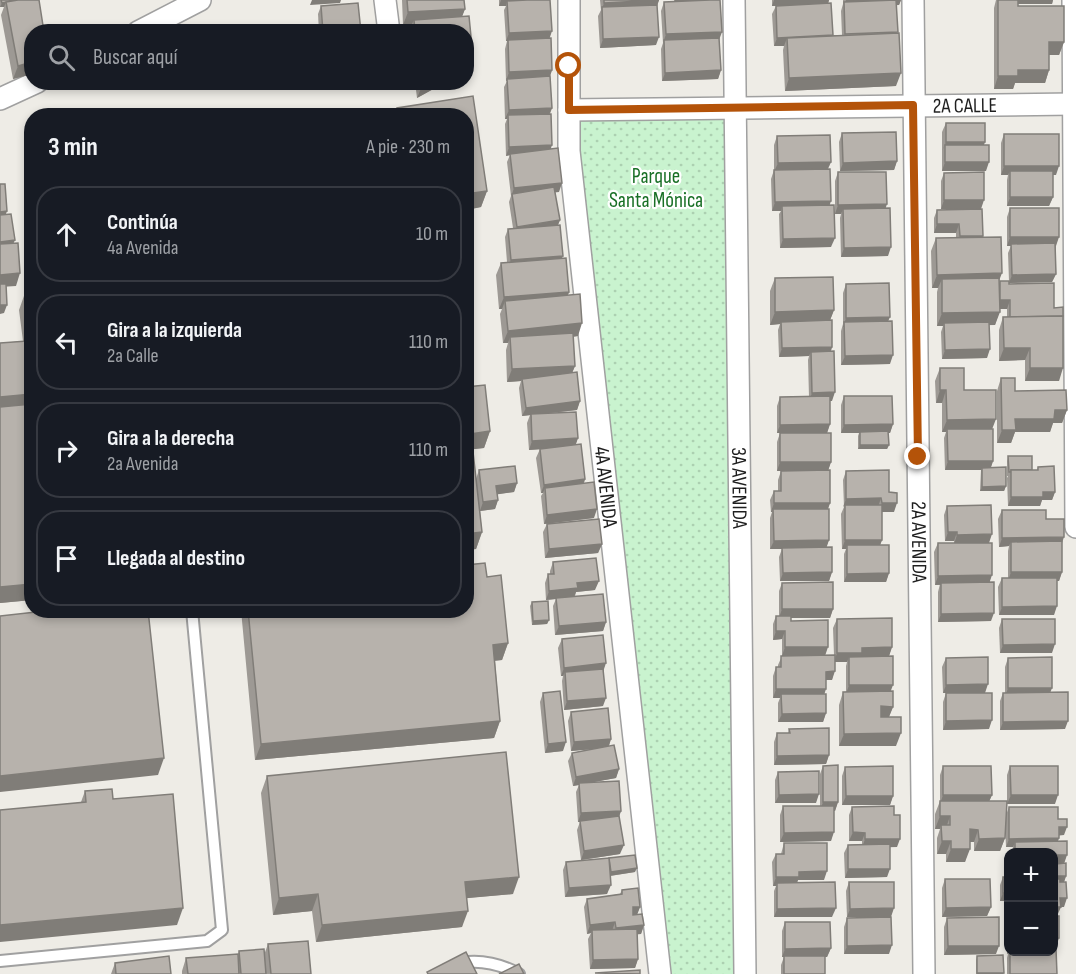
<!DOCTYPE html>
<html lang="es">
<meta charset="utf-8">
<style>
:root{--surface:#171b24;--page:#242831;--text:#f1f3f6;--muted:#9ea1a6;--line:#363941}
body{margin:0;font-family:"Sofia Sans Condensed",sans-serif;background:var(--page);color:var(--text)}
.controls{position:absolute;right:18px;bottom:18px;display:grid;overflow:hidden;border-radius:12px;box-shadow:0 3px 9px #0003}
.controls button{width:54px;height:54px;display:grid;place-items:center;padding:0;border:0;border-bottom:2px solid var(--line);background:var(--surface);color:var(--text);font:30px sans-serif}
.stop{position:absolute;width:18px;height:18px;margin:-14px;border:4px solid #b45309;border-radius:50%;background:#fff}
.stop.end{background:#b45309;border-color:#fff;box-shadow:0 2px 6px #0008}
.list{margin:0;padding:0;list-style:none}
h2{display:flex;justify-content:space-between;align-items:center;height:78px;margin:0;padding:0 24px;font-size:26px}
h2 small{font-size:20px;font-weight:400;color:var(--muted)}
.list li{display:grid;grid-template-columns:39px 1fr auto;gap:18px;align-items:center;box-sizing:border-box;height:96px;margin:0 12px 12px;padding:0 12px;border:2px solid var(--line);border-radius:24px}
.list b{display:block;font-size:22px;white-space:nowrap}
.list p{margin:0;font-size:20px;white-space:nowrap;color:var(--muted)}
.list em{font-size:20px;font-style:normal;color:var(--muted)}
.icon{flex:none;width:33px;height:33px;fill:none;stroke:currentColor;stroke-width:2;stroke-linecap:round;stroke-linejoin:round}
.map{position:relative;flex:none;width:1076px;height:974px;overflow:hidden}
.search{position:absolute;background:var(--surface);box-shadow:0 3px 9px #0003;left:24px;top:24px;width:450px;height:66px;display:flex;align-items:center;gap:15px;box-sizing:border-box;padding:0 21px;border-radius:24px;color:var(--muted);font-size:22px}
.panel{position:absolute;background:var(--surface);box-shadow:0 3px 9px #0003;left:24px;top:108px;width:450px;height:510px;border-radius:24px}
.map>svg:first-child{display:block}
</style>
<div class="map">
<svg width="1076" height="974" viewBox="0 0 1076 974">
<defs>
<pattern id="park-dots" width="8" height="8" patternUnits="userSpaceOnUse" patternTransform="scale(1.5)"><rect width="8" height="8" fill="#c9f3cf"/><path d="M2 2h.1M6 6h.1" fill="none" stroke="#acd0b1" stroke-width="1.8" stroke-linecap="round"/></pattern>
</defs>
<rect width="100%" height="100%" fill="#eeece6"/>
<path fill="url(#park-dots)" d="M735,108L745,974H660L569,110Z"/>
<g fill="none" stroke-linecap="round" stroke-linejoin="round">
<g stroke="#a0a0a0" stroke-width="14">
<g id="service">
<path d="M0,961L207,941L222,930L192,610"/>
<path d="M440,974C446,971 454,965 462,963C480,959 503,965 519,974"/>
</g>
</g>
<g stroke="#a0a0a0" stroke-width="24">
<g id="minor">
<path d="M385,0L389,32"/>
<path id="s1" d="M569,0V151L660,974"/>
<path id="s2" d="M734,0L745,974"/>
<path id="s3" d="M913,0L924,974"/>
<path d="M1073,0L1076,527"/>
<path d="M138,32L200,0"/>
<path d="M0,99L37,82"/>
<path id="s4" d="M569,110L1074,104"/>
</g>
</g>
<use href="#service" stroke="#fff" stroke-width="10"/>
<use href="#minor" stroke="#fff" stroke-width="21"/>
</g>
<g fill="#9d9994">
<path d="M0,0H39L32,32V74L13,79L1,15L4,7H0Z"/>
<path d="M402,0H464L465,9L462,16H469L473,57L469,70L466,71V32H410L412,24L403,25Z"/>
<path d="M499,0H550L549,38L552,70L550,76L552,108L550,114L551,149L559,192H555L560,220L558,225L562,258L569,292L568,295L578,336L573,337L575,366L572,373L580,401L577,410L543,414L578,438L575,445L585,479L584,483L594,518L544,524L541,496L543,493H541L536,458L540,449L529,450L527,423L530,415L522,416L519,388L521,381L507,382L506,350L508,343H503L500,314L502,309H499L496,275L501,263L507,262L505,237L508,229L513,228L509,202L511,196L507,162L510,155L506,156L505,124L507,119H505L504,87L507,81H506L505,49L507,41H506L504,10L506,6H499Z"/>
<path d="M600,0H659L657,6L656,45L600,48L598,16L601,10Z"/>
<path d="M674,0H720L719,39L721,70L718,79L662,81L661,49L663,43L661,11L664,2H674Z"/>
<path d="M772,0H829L828,3L833,35H842L841,11L843,4V0H901L899,5H897L896,86L785,91L783,50L784,46H774L772,14L776,6H779H772Z"/>
<path d="M996,0H1053L1052,4H1018V6L1064,42L1059,55H1049V70L1045,83H1015L1013,89H994V8Z"/>
<path d="M321,6L361,32H319L318,14Z"/>
<path d="M415,82H446L417,98Z"/>
<path d="M473,96L487,191L481,207L466,210V116H394L397,108Z"/>
<path d="M946,123L984,145L986,171H942V132Z"/>
<path d="M842,133L897,161L894,170L840,171L839,142Z"/>
<path d="M1004,134L1056,175H1053V197L1049,206H1007V180L1008,175H1001V143Z"/>
<path d="M777,136L831,162L828,169L831,247L780,248L779,214L781,211H772L771,179L774,170V145Z"/>
<path d="M838,172L886,208L888,256L841,257L840,218L841,214H835V181Z"/>
<path d="M944,173L981,209H941V181Z"/>
<path d="M1010,208L1056,246V274L1052,282L1009,283V284L1054,308L1063,316L1059,381H1025V360L999,361V330L1003,317H1007V309H1000L995,325H989L987,358L942,359L941,332L943,326H937V292L938,288H932L931,251L936,238H956V233H934V218L937,210L983,236L982,237L999,281V284L1000,281H1009L1008,253L1011,246H1007V217Z"/>
<path d="M775,278L834,310L830,320L832,347L831,351L832,401H830V424L827,433H777V406L780,397H809L808,360L809,356L779,357L778,330L780,324L770,325V291Z"/>
<path d="M846,284L888,321L890,364L841,365V331L843,324V293Z"/>
<path d="M32,292V600L0,603V343L23,341L19,310L25,293Z"/>
<path d="M940,368L964,390L992,429L993,461L991,467L1006,486L1004,491H980L981,470H945L944,438L946,432H942V403H936L935,381Z"/>
<path d="M1001,378L1015,391L1067,410L1062,423H1053L1050,432H1015L1011,443H997V391Z"/>
<path d="M466,387L490,431L484,448L472,449L476,479L479,470L517,483L514,492L497,494L498,500L495,509L480,511L482,532L476,549L466,550Z"/>
<path d="M844,396L893,424L890,433H888L889,445L887,449H858V436L859,433H841V405Z"/>
<path d="M780,433L831,462L828,470L830,503L828,509L829,540L826,547L832,572L829,581H780L779,557L782,549H770V518L772,512H771L770,500L774,491H778V480L781,471H777V442Z"/>
<path d="M1008,456L1032,470H1037L1038,467L1055,492L1052,500H1042L1040,506H1008L1007,478L1008,476H1007V461Z"/>
<path d="M846,471L889,492L894,512H882V540L880,545L889,573L886,582H844V554L846,549H842L841,514L844,507L843,480Z"/>
<path d="M947,506L989,543L991,621L938,622V592L940,584L935,585L934,552L938,543H954V541H945L944,515Z"/>
<path d="M1002,510L1046,519L1062,542V572L1059,581H1057L1054,615H999L998,587L1002,578H1008V551L1009,546L999,547L998,519Z"/>
<path d="M547,524L602,544L598,553L545,558L543,532Z"/>
<path d="M553,562L595,590L576,592L575,596L606,622L603,631L555,635L553,606L556,599L546,600L545,583L548,574H550V571Z"/>
<path d="M487,577L508,643L502,660L495,661L500,721L494,738L255,760L241,610H466Z"/>
<path d="M782,583L833,609L830,618H791V621L825,655H834L833,628L837,619L892,647L889,656L891,691L893,707L889,717L896,746H839V705L843,692H846V666L847,662H835L832,680H826L824,694L826,713L823,722H778V703L780,698H773V676L776,667H778V665L782,656V639L773,640V624L776,616H779V591Z"/>
<path d="M532,602L549,620L547,624L532,625L530,606Z"/>
<path d="M1002,619L1052,653H1000L999,628Z"/>
<path d="M562,639L604,670L603,706L564,710L562,681L563,676H561L558,648Z"/>
<path d="M946,658L985,693L989,729L943,730V702L946,693H943L942,667Z"/>
<path d="M1008,658L1050,692L1065,729L1000,730V701L1003,693H1005V667Z"/>
<path d="M543,693L563,751L545,753L540,702Z"/>
<path d="M571,712L611,739L609,746L619,769L616,778L593,782L621,811L619,816L620,854L581,860L577,830L580,822H578L576,792L579,785L573,786L568,761L572,753L590,749L571,751L568,721Z"/>
<path d="M789,729L829,755L826,764L774,765V742L777,733H788Z"/>
<path d="M823,766L838,802L835,811H834L831,841L780,842V815L783,806H820V774Z"/>
<path d="M943,766L992,795L989,801L1006,815L1009,807L1058,819L1064,835H1059L1058,841L1064,864L1066,876L1064,882V907L1053,852H1012L1013,847H1006L1005,824V838L1000,851H974V842H970L965,862H946V854H937V838L940,829H935V814L940,801V775Z"/>
<path d="M1010,766L1055,804H1007V775Z"/>
<path d="M845,767L893,796L890,805H842V776Z"/>
<path d="M778,772L816,803H775V780Z"/>
<path d="M267,776L513,894L466,898L462,927L316,942L312,911L273,915L261,793Z"/>
<path d="M85,791L113,799L177,925L81,802Z"/>
<path d="M852,807L894,815L897,847H890L887,877L845,878L844,853L848,845L862,844V841H849V815Z"/>
<path d="M784,843L824,880H798L797,882L832,917H774V891L776,886H773L772,862L776,854H781Z"/>
<path d="M566,862L635,872L610,876L607,894L565,897L563,870Z"/>
<path d="M1003,877H1008V917H1006V901H1000V885Z"/>
<path d="M945,879L991,907L987,916L942,917V888Z"/>
<path d="M849,882L891,917H847L846,891Z"/>
<path d="M622,890L640,907L637,914L644,925L641,934H637L638,959L635,968L590,969L588,939L591,933L587,934L584,907L587,899L620,894Z"/>
<path d="M847,918L889,954H844V927Z"/>
<path d="M947,918L996,954L944,955V927Z"/>
<path d="M785,922L831,948L827,957H825V974H781V965L784,957H782V931Z"/>
<path d="M1008,922V951H1053L1057,974H1007V958L1008,954H1007V925Z"/>
<path d="M268,944L311,974H182V971L186,958L238,954L239,951L264,955Z"/>
<path d="M977,956L1004,973L1003,974H976V960Z"/>
<path d="M115,963L171,974H111Z"/>
</g>
<g fill="#807d78">
<path d="M312,0H341L340,3L310,5Z"/>
<path d="M501,0H543L507,1L506,6H499Z"/>
<path d="M659,0L656,9H602L604,3Z"/>
<path d="M675,0H715L674,3Z"/>
<path d="M774,0H829L828,4L772,6Z"/>
<path d="M846,0H901L899,5L844,8Z"/>
<path d="M1006,0H1053L1052,4H1004Z"/>
<path d="M6,2L4,7H0L2,3Z"/>
<path d="M465,9L460,22L414,20L412,24L403,25L408,12Z"/>
<path d="M552,31L549,40L506,41L509,33Z"/>
<path d="M722,32L719,40H664L663,43L666,34Z"/>
<path d="M659,37L656,45L600,48L603,39Z"/>
<path d="M777,38H787L784,46H774Z"/>
<path d="M1049,42H1064L1059,55H1044Z"/>
<path d="M473,57L469,70L466,71V61Z"/>
<path d="M32,62V74L13,79L18,66Z"/>
<path d="M552,70L549,79H507L506,81L509,72Z"/>
<path d="M721,70L718,79L662,81L665,73Z"/>
<path d="M1018,70H1049L1045,83H1015L1013,89H994L998,76Z"/>
<path d="M901,73L896,86L785,91L789,78Z"/>
<path d="M428,82H446L417,98L422,86Z"/>
<path d="M552,108L548,117L508,115L507,119H505L509,110Z"/>
<path d="M946,142H985L982,151L945,145L942,151Z"/>
<path d="M552,145L549,154H510V155L506,156L509,147Z"/>
<path d="M897,161L894,170L840,171L843,163Z"/>
<path d="M831,162L827,170L774,172L778,163Z"/>
<path d="M945,162H989L986,171H942Z"/>
<path d="M1004,166H1059L1056,175H1010V171L1008,175H1001Z"/>
<path d="M562,183L559,192L513,197L512,194L514,188Z"/>
<path d="M487,191L481,207L466,210V194Z"/>
<path d="M1010,197H1053L1049,206H1007Z"/>
<path d="M944,200H984L981,209H941Z"/>
<path d="M831,201L828,210L782,206L781,211H772L775,202Z"/>
<path d="M887,204L884,213L843,209L841,214H835L838,205Z"/>
<path d="M7,211L4,220H0V212Z"/>
<path d="M560,220L556,229L514,236L517,227Z"/>
<path d="M937,224H959L956,233H934Z"/>
<path d="M960,236H983L979,244H956Z"/>
<path d="M1010,237H1059L1056,246H1007Z"/>
<path d="M835,238L831,247L780,248L783,239Z"/>
<path d="M15,240L11,249L0,251V242Z"/>
<path d="M891,247L888,256L841,257L844,248Z"/>
<path d="M563,256L559,265L507,269L511,260Z"/>
<path d="M20,273L16,286L0,287V275Z"/>
<path d="M1002,273L997,286L942,279L938,288H932L937,275Z"/>
<path d="M1056,274L1052,282L1009,283L1012,275Z"/>
<path d="M569,292L564,305L505,301L502,309H499L504,297Z"/>
<path d="M1000,300H1010L1007,309H997Z"/>
<path d="M0,305H7L4,313L0,314Z"/>
<path d="M834,310L829,323L781,322L780,324L770,325L775,312Z"/>
<path d="M1000,312L995,325L944,326V323L943,326H937L942,313Z"/>
<path d="M890,317L886,326L843,327L846,318Z"/>
<path d="M582,323L578,336L511,343L510,337L508,343H503L508,331Z"/>
<path d="M832,347L829,356L811,352L809,356L779,357L782,348Z"/>
<path d="M1004,348H1030L1025,360L999,361Z"/>
<path d="M990,349L987,358L942,359L945,350Z"/>
<path d="M893,355L890,364L841,365L845,356Z"/>
<path d="M575,366L570,378L522,379L521,381L507,382L512,369Z"/>
<path d="M1030,368H1063L1059,381H1025Z"/>
<path d="M940,390H946L942,403H936Z"/>
<path d="M835,392L832,401H809L812,393Z"/>
<path d="M32,394V411L0,413V397Z"/>
<path d="M580,401L577,410L522,416L526,408Z"/>
<path d="M1055,410H1067L1062,423H1053L1050,432H1015L1011,443H997L1002,430L1015,419Z"/>
<path d="M996,419L991,432L947,429L946,432H942L947,420Z"/>
<path d="M830,424L827,433H777L780,425Z"/>
<path d="M893,424L890,433H841L844,425Z"/>
<path d="M490,431L484,448L466,450L471,434Z"/>
<path d="M578,438L575,447L529,450L532,441Z"/>
<path d="M860,445H889L887,449H858Z"/>
<path d="M948,461H993L990,470L982,468L981,470H945Z"/>
<path d="M780,462H831L828,471H777Z"/>
<path d="M585,479L582,488H545L543,493H541L544,485Z"/>
<path d="M517,483L514,492L493,495L496,486Z"/>
<path d="M1006,486L1004,491H980L982,487Z"/>
<path d="M1043,492H1055L1052,500H1042L1040,506H1008L1011,497Z"/>
<path d="M881,498L878,507L845,505L843,507L846,499Z"/>
<path d="M498,500L495,509L480,511L483,502Z"/>
<path d="M774,503H830L827,511L773,509L772,512H771Z"/>
<path d="M882,503H897L894,512H878Z"/>
<path d="M597,509L594,518L544,524L547,515Z"/>
<path d="M482,532L476,549L466,550V534Z"/>
<path d="M948,532H957L954,541H945Z"/>
<path d="M992,534L989,543L954,544L957,535Z"/>
<path d="M1064,537L1061,546L1011,542L1009,546L999,547L1002,538Z"/>
<path d="M829,540L826,549H770L774,541Z"/>
<path d="M845,540H882L879,548L847,545L846,549H842Z"/>
<path d="M602,544L598,553L545,558L549,549Z"/>
<path d="M832,572L829,581H780L783,573Z"/>
<path d="M1011,572H1062L1059,581H1008Z"/>
<path d="M889,573L886,582H844L847,574Z"/>
<path d="M992,575L989,584L935,585L938,576Z"/>
<path d="M599,581L595,590L576,592L574,597L546,600L549,591L577,583Z"/>
<path d="M32,584V600L0,603V587Z"/>
<path d="M1057,606L1054,615H999L1002,607Z"/>
<path d="M782,609H833L830,618H779Z"/>
<path d="M994,613L991,621L938,622L941,614Z"/>
<path d="M549,620L547,624L532,625L533,621Z"/>
<path d="M606,622L603,631L555,635L559,626Z"/>
<path d="M776,631H785L782,639L773,640Z"/>
<path d="M508,643L502,660L487,661L493,645Z"/>
<path d="M1055,644L1052,653H1000L1003,645Z"/>
<path d="M785,647H828L825,656H782Z"/>
<path d="M892,647L889,656L849,657L847,662H834L837,653L862,648Z"/>
<path d="M606,663L603,672H565L563,676H561L564,668Z"/>
<path d="M835,671L832,680H823L826,672Z"/>
<path d="M988,684L985,693H943L946,685Z"/>
<path d="M849,685H893L890,693L846,694Z"/>
<path d="M1008,688H1052L1049,696L1005,697Z"/>
<path d="M776,689H826L823,698L781,694L780,698H773Z"/>
<path d="M606,698L603,706L564,710L567,701Z"/>
<path d="M881,706L893,707L888,719H876Z"/>
<path d="M826,713L823,722H778L782,714Z"/>
<path d="M992,720L989,729L943,730L946,721Z"/>
<path d="M500,721L494,738L255,760L261,744Z"/>
<path d="M1068,721L1065,729L1000,730L1003,722Z"/>
<path d="M901,733L896,746H839L844,734Z"/>
<path d="M611,739L608,748L571,751L574,742Z"/>
<path d="M566,742L563,751L545,753L548,744Z"/>
<path d="M829,755L826,764L774,765L777,756Z"/>
<path d="M164,758L158,775L0,792V776Z"/>
<path d="M619,769L616,778L573,786L576,777Z"/>
<path d="M819,794L816,803H775L779,795Z"/>
<path d="M943,795H992L988,804H940Z"/>
<path d="M1011,795H1058L1055,804H1007Z"/>
<path d="M846,796H893L890,805H842Z"/>
<path d="M823,802H838L835,811H820Z"/>
<path d="M621,811L618,820L578,822L581,813Z"/>
<path d="M940,816H950L946,828L941,825L940,829H935Z"/>
<path d="M1059,827H1067L1064,835L1055,836Z"/>
<path d="M970,829L978,830L974,842H965Z"/>
<path d="M834,832L831,841L780,842L784,833Z"/>
<path d="M853,832L865,833L862,841H849Z"/>
<path d="M1005,838L1000,851H974L979,839Z"/>
<path d="M1059,838L1056,847L1015,842L1013,847H1006L1009,839Z"/>
<path d="M865,839H900L897,847L862,848Z"/>
<path d="M942,841H951L946,854H937Z"/>
<path d="M624,845L620,854L581,860L584,851Z"/>
<path d="M951,849H970L965,862H946Z"/>
<path d="M1056,855H1067L1064,864H1053Z"/>
<path d="M637,868L635,872L609,876L611,872Z"/>
<path d="M848,869H890L887,877L845,878Z"/>
<path d="M827,871L824,880H798L796,886L777,883L776,886H773L776,877L799,872Z"/>
<path d="M1053,876H1066L1063,885H1053Z"/>
<path d="M519,877L513,894L458,899L465,882Z"/>
<path d="M611,885L607,894L565,897L569,888Z"/>
<path d="M1003,893H1008L1006,901H1000Z"/>
<path d="M318,894L312,911L273,915L279,898Z"/>
<path d="M1060,898H1067L1064,907H1057Z"/>
<path d="M633,907H640L637,915L629,916Z"/>
<path d="M991,907L987,916L942,917L946,908Z"/>
<path d="M1053,907H1061L1057,916H1053Z"/>
<path d="M183,908L177,925L0,942V925Z"/>
<path d="M836,908L832,917H774L777,909Z"/>
<path d="M894,908L891,917H847L850,909Z"/>
<path d="M468,911L462,927L316,942L322,925Z"/>
<path d="M615,922L612,931L592,930L591,933L587,934L590,925Z"/>
<path d="M644,925L641,934L612,937L616,928Z"/>
<path d="M1053,938H1059L1056,947H1053Z"/>
<path d="M892,945L889,954H844L847,946Z"/>
<path d="M948,946H999L996,954L944,955Z"/>
<path d="M831,948L827,957H782L785,949Z"/>
<path d="M638,959L635,968L590,969L593,960Z"/>
<path d="M977,973H1004L1003,974H977Z"/>
</g>
<g fill="#b7b2ac" stroke="#807d78" stroke-width="1.5">
<path d="M1,0H17L2,3Z"/>
<path d="M18,0H39L44,32H32V62L18,66L6,2Z"/>
<path d="M407,0H464L465,9L408,12Z"/>
<path d="M527,0H550L552,31L509,33L507,1Z"/>
<path d="M604,0H659L604,3Z"/>
<path d="M710,0H720L722,32L666,34L664,2Z"/>
<path d="M896,0L898,32L845,34L844,2Z"/>
<path d="M998,0H1018V6H1064V42H1049V70H1018V76H998Z"/>
<path d="M358,3L361,32H323L321,6Z"/>
<path d="M831,3L833,35L777,38L776,6Z"/>
<path d="M657,5L659,37L603,39L602,7Z"/>
<path d="M469,16L473,57L466,61V32H415L414,20Z"/>
<path d="M899,33L901,73L789,78L787,38Z"/>
<path d="M551,38L552,70L509,72L508,40Z"/>
<path d="M719,38L721,70L665,73L664,40Z"/>
<path d="M550,76L552,108L509,110L507,79Z"/>
<path d="M473,96L487,191L466,194V116H398L397,108Z"/>
<path d="M551,114L552,145L509,147L508,115Z"/>
<rect x="946" y="123" width="39" height="19"/>
<path d="M896,132L897,161L843,163L842,133Z"/>
<rect x="1004" y="134" width="55" height="32"/>
<path d="M830,135L831,162L778,163L777,136Z"/>
<rect x="945" y="145" width="44" height="17"/>
<path d="M558,148L562,183L514,188L510,154Z"/>
<path d="M830,169L831,201L775,202L774,170Z"/>
<rect x="1010" y="171" width="43" height="26"/>
<path d="M838,172H886L887,204L838,205Z"/>
<path d="M984,172V200H944V173Z"/>
<path d="M0,184H5L7,211L0,212Z"/>
<path d="M554,187L560,220L517,227L512,194Z"/>
<path d="M834,205L835,238L783,239L782,206Z"/>
<path d="M890,208L891,247L844,248L843,209Z"/>
<rect x="1010" y="208" width="49" height="29"/>
<path d="M982,209L983,236H960L959,224H937V210Z"/>
<path d="M11,214L15,240L0,242V215Z"/>
<path d="M560,225L563,256L511,260L508,229Z"/>
<path d="M1001,237L1002,273L937,275L936,238Z"/>
<path d="M18,243L20,273L0,275V244Z"/>
<path d="M1055,243L1056,274L1012,275L1011,244Z"/>
<path d="M566,258L569,292L504,297L501,263Z"/>
<path d="M833,277L834,310L775,312V278Z"/>
<path d="M999,278L1000,312L942,313V279Z"/>
<path d="M1000,281H1009V284L1054,283V308L1063,307V316L1010,317V300H1000Z"/>
<path d="M889,283L890,317L846,318V284Z"/>
<path d="M0,284H6L7,305H0Z"/>
<path d="M32,292V349L25,293Z"/>
<path d="M580,294L582,323L508,331L505,301Z"/>
<path d="M1063,316V368H1030V348H1004L1003,317Z"/>
<path d="M832,320V347L782,348L781,322Z"/>
<path d="M892,321L893,355L845,356L844,322Z"/>
<path d="M989,322L990,349L945,350L944,323Z"/>
<path d="M573,333L575,366L512,369L510,337Z"/>
<path d="M27,341L29,358H32V394L0,397V343Z"/>
<path d="M834,351L835,392L812,393L811,352Z"/>
<path d="M940,368H964V390H996V419L947,420L946,390H940Z"/>
<path d="M577,372L580,401L526,408L522,379Z"/>
<path d="M1001,378H1015V391L1066,390L1067,410H1055L1054,419H1015L1016,430H1002Z"/>
<path d="M485,385L490,431L471,434L482,532L466,534V387Z"/>
<path d="M830,396V424L780,425V397Z"/>
<path d="M844,396H892L893,424L844,425Z"/>
<path d="M32,404V584L0,587V407Z"/>
<path d="M576,412L578,438L532,441L531,414Z"/>
<path d="M947,429H993V461H948Z"/>
<path d="M888,431L889,445H860V432Z"/>
<rect x="780" y="433" width="51" height="29"/>
<path d="M581,444L585,479L544,485L540,449Z"/>
<path d="M1008,456H1032V470H1011V472H1009Z"/>
<path d="M515,466L517,483L496,486L498,500L483,502L479,470Z"/>
<path d="M1054,466L1055,492H1043V497H1011V470H1038V467Z"/>
<path d="M1006,467V486L982,487V468Z"/>
<path d="M830,470V503H774V491H781V471Z"/>
<path d="M889,470V492L897,493V503H882L881,498L846,499V471Z"/>
<path d="M594,482L597,509L547,515L545,488Z"/>
<rect x="845" y="505" width="37" height="35"/>
<path d="M991,505L992,534L957,535V532H948L947,506Z"/>
<path d="M773,509H829V540L774,541Z"/>
<path d="M1002,510H1046V519H1064V537L1002,538Z"/>
<path d="M599,519L602,544L549,549L547,524Z"/>
<path d="M1062,541V572H1011V542Z"/>
<path d="M938,543H992V575L938,576Z"/>
<path d="M847,545H889V573L847,574Z"/>
<path d="M832,547V572L783,573L782,548Z"/>
<path d="M596,558L599,581L577,583L578,588L549,591L548,574H554L553,562Z"/>
<path d="M485,563L487,577L501,575L508,643L493,645L500,721L261,744L248,610H466V565Z"/>
<path d="M1002,578H1057V606L1002,607Z"/>
<path d="M833,582V609H782V583Z"/>
<path d="M994,582V613L941,614V583Z"/>
<path d="M603,594L606,622L559,626L556,598Z"/>
<path d="M548,601L549,620L533,621L532,602Z"/>
<path d="M54,610H148L164,758L0,776V616Z"/>
<path d="M776,616H791V621L828,620V647H785V631H776Z"/>
<path d="M892,618V647L862,648V653H837V619Z"/>
<path d="M1002,619H1055V644L1003,645Z"/>
<path d="M603,635L606,663L564,668L562,639Z"/>
<path d="M835,655V671L826,672V689H776V667H781V656Z"/>
<path d="M893,656V685H849V657Z"/>
<path d="M988,657V684L946,685V658Z"/>
<path d="M1052,657V688H1008V658Z"/>
<path d="M603,669L606,698L567,701L565,672Z"/>
<path d="M560,691L566,742L548,744L543,693Z"/>
<path d="M893,691V707L881,706V717H901V733L844,734L843,692Z"/>
<path d="M1068,692V721L1003,722V693Z"/>
<path d="M946,693H992V720L946,721Z"/>
<path d="M781,694H826V713L782,714Z"/>
<path d="M608,708L611,739L574,742L571,712Z"/>
<path d="M829,728V755L777,756V733H790L789,729Z"/>
<path d="M614,745L619,769L576,777L572,753Z"/>
<path d="M506,752L519,877L465,882L468,911L322,925L318,894L279,898L267,776Z"/>
<path d="M838,765V802H823V766Z"/>
<path d="M893,766V796H846L845,767Z"/>
<path d="M943,766H991L992,795H943Z"/>
<path d="M1010,766H1058V795H1011Z"/>
<path d="M819,771V794L779,795L778,772Z"/>
<path d="M619,781L621,811L581,813L579,783Z"/>
<path d="M112,789L113,799L173,794L183,908L0,925V810L86,802L85,791Z"/>
<path d="M940,801H1007L1005,838L979,839L978,830L970,829V849H951V841H942L941,825H950V816H940Z"/>
<path d="M783,806H834V832L784,833Z"/>
<path d="M894,806V815H900V839H865V833L853,832L852,807Z"/>
<path d="M1009,807H1058V819H1067V827H1059V838L1009,839Z"/>
<path d="M619,816L624,845L584,851L580,821Z"/>
<path d="M1067,841V855H1056V864L1066,863V876H1053V852H1015V842Z"/>
<path d="M784,843H827V871L799,872V877H776V854H784Z"/>
<path d="M890,844V869H848V845Z"/>
<path d="M635,855L637,868L611,872L609,858Z"/>
<path d="M609,858L611,885L569,888L566,862Z"/>
<rect x="1003" y="877" width="5" height="16"/>
<path d="M945,879H990L991,907L946,908Z"/>
<path d="M1053,879H1060V882H1066L1067,898H1060L1061,907H1053Z"/>
<path d="M835,882L836,908L777,909V883Z"/>
<path d="M849,882H894V908L850,909Z"/>
<path d="M638,888L640,907H633V915L642,914L644,925L616,928L615,922L590,925L587,899L622,894V890Z"/>
<rect x="1053" y="916" width="6" height="22"/>
<path d="M891,917L892,945L847,946V918Z"/>
<path d="M999,917V946H948L947,918Z"/>
<path d="M785,922H830L831,948L785,949Z"/>
<path d="M637,929L638,959L593,960L592,930Z"/>
<path d="M308,941L311,974H271L268,944Z"/>
<path d="M264,949L266,974H241L239,951Z"/>
<path d="M1053,949H1056L1057,974H1010V951H1053Z"/>
<path d="M466,952L477,974H428L427,972Z"/>
<path d="M238,954L239,974H188L186,958Z"/>
<path d="M1003,955L1004,973H977V956Z"/>
<path d="M169,956L171,974H116L115,963Z"/>
<rect x="784" y="956" width="41" height="18"/>
<path d="M519,964L524,974H499Z"/>
<path d="M640,970V974L595,973Z"/>
</g>
<g fill="none" stroke-linecap="round" stroke-linejoin="round">
<path stroke="#b45309" stroke-width="8" d="M569,66V110L913,105L918,457"/>
</g>
<g text-anchor="middle" stroke-width="4.5" stroke-linejoin="round" paint-order="stroke">
<g font-size="21" fill="#1f1f1f" stroke="#fff">
<text dy="7" stroke="none"><textPath href="#s4" startOffset="396">2A CALLE</textPath></text>
<text dy="7" stroke="none"><textPath href="#s1" startOffset="489">4A AVENIDA</textPath></text>
<text dy="7" stroke="none"><textPath href="#s2" startOffset="488">3A AVENIDA</textPath></text>
<text dy="7" stroke="none"><textPath href="#s3" startOffset="542">2A AVENIDA</textPath></text>
</g>
<g font-size="21" fill="#197026" stroke="#fff">
<text x="656" y="183">Parque<tspan x="656" dy="24">Santa Mónica</tspan></text>
</g>
</g>
</svg>
<div class="controls">
<button>+</button>
<button>−</button>
</div>
<div class="stop" style="left:569px;top:66px"></div>
<div class="stop end" style="left:918px;top:457px"></div>
<div class="search"><svg class="icon" aria-label="search" viewBox="0 0 24 24"><circle cx="10" cy="10" r="6"/><path d="M15 15l6 6"/></svg>Buscar aquí</div>
<section class="panel">
<h2>3 min<small>A pie · 230 m</small></h2>
<ul class="list">
<li><svg class="icon" aria-label="ahead" viewBox="0 0 24 24"><path d="M12 20V5M6 11l6-6 6 6"/></svg><div><b>Continúa</b><p>4a Avenida</p></div><em>10 m</em></li>
<li><svg class="icon" aria-label="left" viewBox="0 0 24 24"><path d="M17 20v-9H6M10 6l-5 5 5 5"/></svg><div><b>Gira a la izquierda</b><p>2a Calle</p></div><em>110 m</em></li>
<li><svg class="icon" aria-label="right" viewBox="0 0 24 24"><path d="M7 20v-9h11M14 6l5 5-5 5"/></svg><div><b>Gira a la derecha</b><p>2a Avenida</p></div><em>110 m</em></li>
<li><svg class="icon" aria-label="arrive" viewBox="0 0 24 24"><path d="M6 21V4h12l-3 4 3 4H6"/></svg><div><b>Llegada al destino</b></div></li>
</ul>
</section>
</div>
